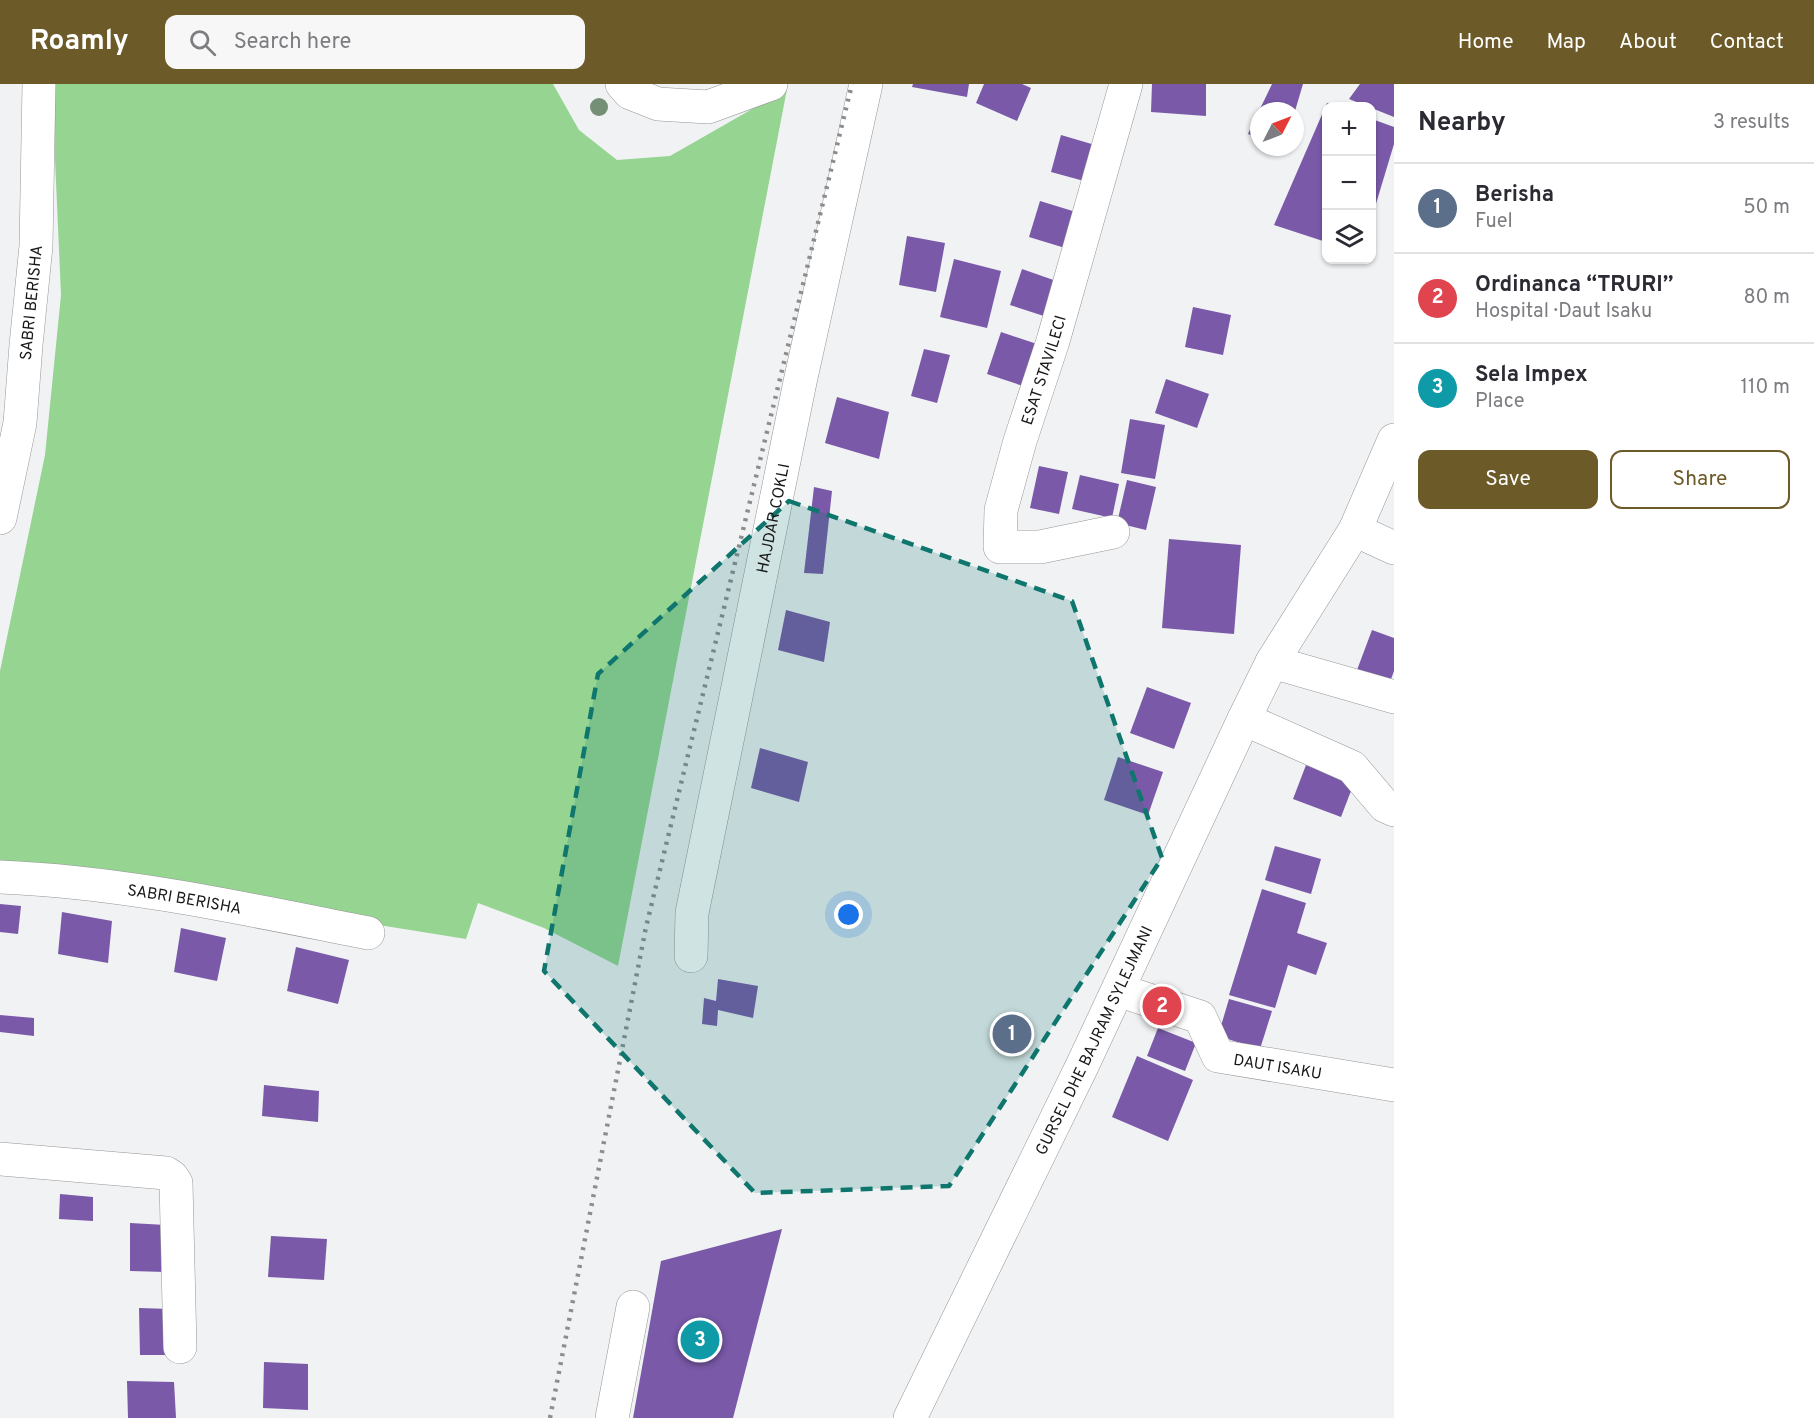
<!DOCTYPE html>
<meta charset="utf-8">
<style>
:root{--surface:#fff;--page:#f7f7f7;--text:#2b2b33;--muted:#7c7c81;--line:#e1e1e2;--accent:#6d5a29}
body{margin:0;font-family:Overpass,sans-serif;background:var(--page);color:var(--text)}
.controls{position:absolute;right:18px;top:18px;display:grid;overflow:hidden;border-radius:12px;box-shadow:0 2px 4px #0004}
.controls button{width:54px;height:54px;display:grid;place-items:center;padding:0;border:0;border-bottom:2px solid var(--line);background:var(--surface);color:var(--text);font:30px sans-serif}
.compass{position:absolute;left:1250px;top:18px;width:54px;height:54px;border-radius:50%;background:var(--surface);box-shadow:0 2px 4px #0004;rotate:48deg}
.you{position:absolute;left:849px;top:831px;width:21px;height:21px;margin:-15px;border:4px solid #fff;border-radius:50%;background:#1a73e8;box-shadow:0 0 0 9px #1a73e833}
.badge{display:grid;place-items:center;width:39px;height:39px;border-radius:50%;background:var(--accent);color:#fff;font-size:20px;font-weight:700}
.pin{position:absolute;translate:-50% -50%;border:3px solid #fff;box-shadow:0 2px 6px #0006}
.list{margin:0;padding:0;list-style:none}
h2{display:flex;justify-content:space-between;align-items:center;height:78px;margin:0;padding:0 24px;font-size:26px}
h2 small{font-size:20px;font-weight:400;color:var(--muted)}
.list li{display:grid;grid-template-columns:39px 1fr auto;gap:18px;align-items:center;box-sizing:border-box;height:90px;padding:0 24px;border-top:2px solid var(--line)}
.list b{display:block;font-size:22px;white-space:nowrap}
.list p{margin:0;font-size:20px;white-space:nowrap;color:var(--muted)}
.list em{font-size:20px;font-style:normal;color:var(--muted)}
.actions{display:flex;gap:12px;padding:18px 24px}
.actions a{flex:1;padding:14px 0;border:2px solid var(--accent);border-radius:12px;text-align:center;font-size:21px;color:var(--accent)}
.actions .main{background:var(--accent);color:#fff}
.icon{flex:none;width:33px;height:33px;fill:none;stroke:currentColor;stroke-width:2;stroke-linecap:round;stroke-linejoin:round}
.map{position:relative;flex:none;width:1394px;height:1334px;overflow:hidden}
header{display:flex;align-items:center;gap:36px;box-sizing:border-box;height:84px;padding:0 30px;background:var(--accent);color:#fff}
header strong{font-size:28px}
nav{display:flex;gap:33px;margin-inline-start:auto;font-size:21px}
.search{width:420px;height:54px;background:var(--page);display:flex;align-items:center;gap:15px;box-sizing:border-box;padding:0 21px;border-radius:12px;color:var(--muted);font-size:22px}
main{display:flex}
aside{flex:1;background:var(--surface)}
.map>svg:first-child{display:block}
</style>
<header>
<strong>Roamly</strong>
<div class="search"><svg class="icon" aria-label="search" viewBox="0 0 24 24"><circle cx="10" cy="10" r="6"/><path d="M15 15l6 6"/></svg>Search here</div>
<nav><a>Home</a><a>Map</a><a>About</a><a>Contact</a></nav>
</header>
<main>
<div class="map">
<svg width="1394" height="1334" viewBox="0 0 1394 1334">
<rect width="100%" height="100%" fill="#f1f2f4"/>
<path fill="#96d492" d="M53,0H553L579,46L617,76L670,72L787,5L618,882L544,844L478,819L466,855L0,780V587L45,371L61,211L52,7Z"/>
<g fill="#7959a8">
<path d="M913,0H969L967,13L912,3Z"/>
<path d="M984,0H1022L1031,4L1017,37L976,19Z"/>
<path d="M1152,0H1206V32L1151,28Z"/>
<path d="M1272,0H1303L1295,27H1259V54L1248,50Z"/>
<path d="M1360,0H1394V33L1349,15Z"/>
<path d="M1327,19L1336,22H1326V158L1274,141Z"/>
<path d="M1372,35L1394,43V60L1372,133Z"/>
<path d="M1061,51L1095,61L1084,97L1051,88Z"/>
<path d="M1040,117L1076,128L1065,164L1029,153Z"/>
<path d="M907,152L945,159L936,208L899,201Z"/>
<path d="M954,175L1001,187L987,244L940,233Z"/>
<path d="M1022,185L1062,199L1050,234L1010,221Z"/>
<path d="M1193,223L1231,231L1223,271L1185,263Z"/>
<path d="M1001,248L1037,260L1023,302L987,290Z"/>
<path d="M924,265L950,271L937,319L911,312Z"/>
<path d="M1166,295L1209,310L1197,344L1155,329Z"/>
<path d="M837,313L889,328L879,375L825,359Z"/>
<path d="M1130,335L1165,341L1155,395L1121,389Z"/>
<path d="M1039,382L1068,388L1059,430L1030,424Z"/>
<path d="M1080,391L1119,400L1112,434L1072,425Z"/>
<path d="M1127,396L1156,403L1146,446L1117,439Z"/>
<path d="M814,403L832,407L823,490L804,489Z"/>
<path d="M1169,455L1241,461L1234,550L1162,544Z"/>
<path d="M786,526L830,538L824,578L778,566Z"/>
<path d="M1372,546L1394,554V587L1390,598L1357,586Z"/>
<path d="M1147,603L1191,619L1174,665L1130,649Z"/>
<path d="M760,664L808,678L799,718L751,704Z"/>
<path d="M1118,673L1163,688L1148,731L1104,716Z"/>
<path d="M1306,681L1354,699L1341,733L1293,715Z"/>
<path d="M1275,762L1321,775L1311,810L1265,796Z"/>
<path d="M1262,805L1306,819L1297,849L1327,859L1316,891L1288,881L1275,924L1229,911Z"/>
<path d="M0,820L21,822L18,850L0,848Z"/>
<path d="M62,828L112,837L108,879L58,870Z"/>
<path d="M181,844L226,854L217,897L174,888Z"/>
<path d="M296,863L349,876L338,920L287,907Z"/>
<path d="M718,895L758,902L753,934L718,926L717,942L702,940L704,914L716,917Z"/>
<path d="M1229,915L1272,927L1260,965L1218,952Z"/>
<path d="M0,931L34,934V952L0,948Z"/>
<path d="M1158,944L1196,959L1185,987L1147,972Z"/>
<path d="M1137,972L1193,996L1168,1057L1112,1033Z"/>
<path d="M264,1001L319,1007L318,1038L262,1032Z"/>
<path d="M60,1110L93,1113V1137L59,1135Z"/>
<path d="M130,1139L166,1141V1188L130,1187Z"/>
<path d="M782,1145L733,1334H633L661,1177Z"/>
<path d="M271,1152L327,1155L324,1196L268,1193Z"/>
<path d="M139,1224L171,1225L174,1271H140Z"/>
<path d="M264,1278L308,1280V1326L263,1324Z"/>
<path d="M127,1297L174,1298L176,1334H128Z"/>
</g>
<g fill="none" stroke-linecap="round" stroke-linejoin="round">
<g stroke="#969698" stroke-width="34">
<g id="minor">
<path d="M622,0L630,9L658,20L708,23L771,0"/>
<path id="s1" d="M0,434L20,339L26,261L36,162L39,0"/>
<path d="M1355,446L1394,464"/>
<path id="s2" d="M1113,448L1040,463H1000L1001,426L1020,357L1053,257L1126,0"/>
<path d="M1272,578L1394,613"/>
<path d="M1244,635L1352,683L1385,722L1394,726"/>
<path id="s3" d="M0,793C124,798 246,825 368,849"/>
<path id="s4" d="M691,872L692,829L800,298L866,0"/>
<path id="s5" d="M1118,906L1200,933L1218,972L1394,1001"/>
<path d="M0,1075L166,1089L172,1093L176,1099L180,1263"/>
<path d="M612,1334L633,1223"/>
<path id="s6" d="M910,1334L1083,980L1244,635L1272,578L1355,446L1394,356"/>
</g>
</g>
<use href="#minor" stroke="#fff" stroke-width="33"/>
<path stroke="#8d8d8f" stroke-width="4.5" stroke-dasharray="3 6" stroke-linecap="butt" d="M550,1334L646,843L852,0"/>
</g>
<circle fill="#748f75" cx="599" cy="23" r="9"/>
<path fill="#0f766e" fill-opacity="0.2" stroke="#0f766e" stroke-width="4.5" stroke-dasharray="12 8" stroke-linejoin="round" d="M789,417L1072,517L1162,774L949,1102L755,1109L544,887L598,590Z"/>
<g text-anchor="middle" stroke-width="4.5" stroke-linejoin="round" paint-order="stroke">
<g font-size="16" fill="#181819" stroke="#f1f2f4">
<text dy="6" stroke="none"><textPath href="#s1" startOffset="218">SABRI BERISHA</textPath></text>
<text dy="6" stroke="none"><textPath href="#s2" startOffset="298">ESAT STAVILECI</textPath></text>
<text dy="6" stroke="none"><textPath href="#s4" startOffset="446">HAJDAR COKLI</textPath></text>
<text dy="6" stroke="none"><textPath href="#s3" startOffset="186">SABRI BERISHA</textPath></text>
<text dy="6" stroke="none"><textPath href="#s6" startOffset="420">GURSEL DHE BAJRAM SYLEJMANI</textPath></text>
<text dy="6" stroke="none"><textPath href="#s5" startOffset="190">DAUT ISAKU</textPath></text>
</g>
</g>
</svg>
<div class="controls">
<button>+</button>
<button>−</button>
<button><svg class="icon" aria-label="layers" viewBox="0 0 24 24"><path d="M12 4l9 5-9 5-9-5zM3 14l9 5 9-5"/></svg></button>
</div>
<svg class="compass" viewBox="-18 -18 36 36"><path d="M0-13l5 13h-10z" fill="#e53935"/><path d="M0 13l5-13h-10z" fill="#7c7c81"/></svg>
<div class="you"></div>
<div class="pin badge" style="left:1012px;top:950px;background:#5c6f8a">1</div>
<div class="pin badge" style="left:1162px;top:922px;background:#e0444e">2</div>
<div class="pin badge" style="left:700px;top:1256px;background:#0f9aa8">3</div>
</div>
<aside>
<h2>Nearby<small>3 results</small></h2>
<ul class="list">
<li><span class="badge" style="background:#5c6f8a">1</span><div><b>Berisha</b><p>Fuel</p></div><em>50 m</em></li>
<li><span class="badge" style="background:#e0444e">2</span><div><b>Ordinanca “TRURI”</b><p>Hospital · Daut Isaku</p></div><em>80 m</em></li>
<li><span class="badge" style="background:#0f9aa8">3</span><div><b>Sela Impex</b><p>Place</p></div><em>110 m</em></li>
</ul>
<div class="actions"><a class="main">Save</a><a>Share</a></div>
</aside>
</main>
